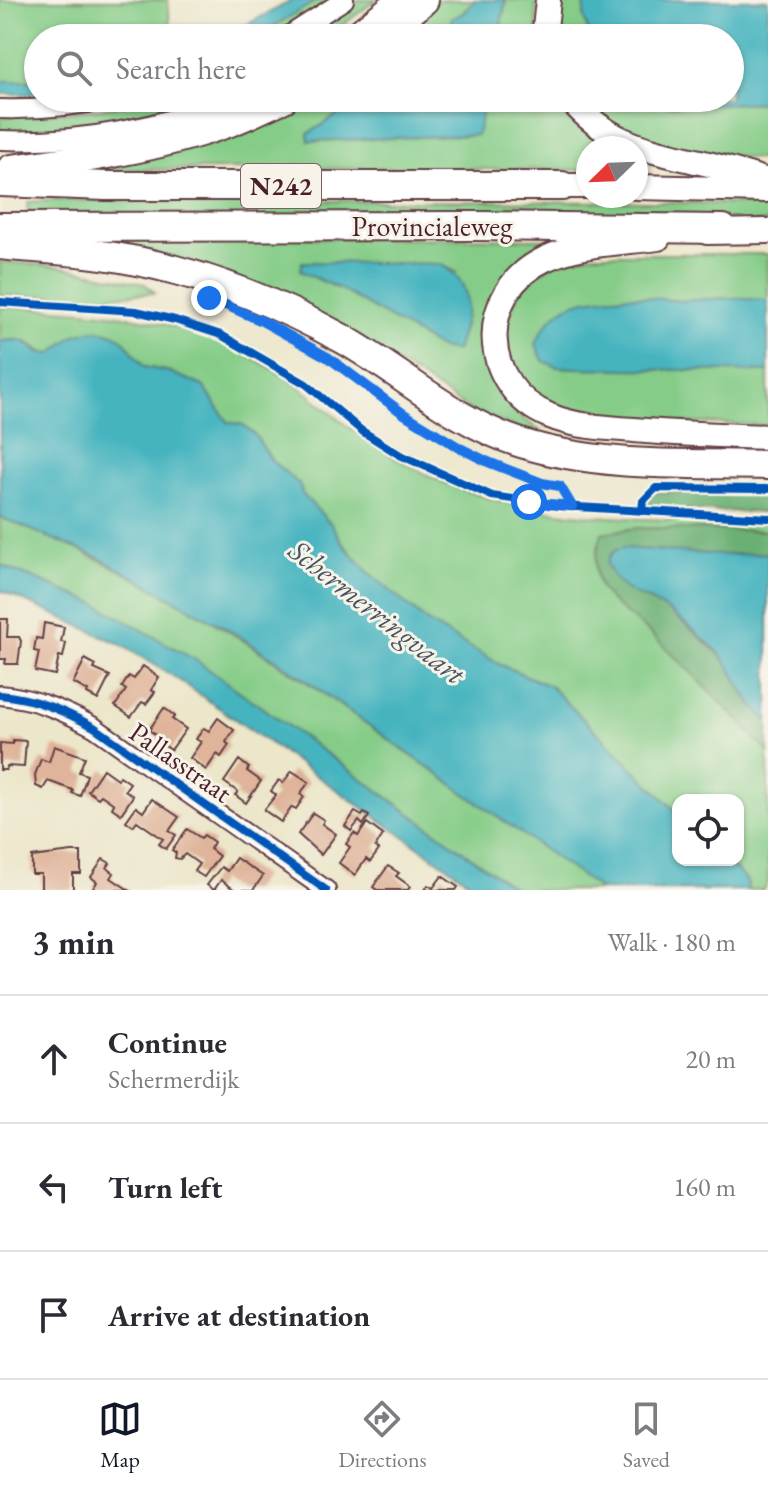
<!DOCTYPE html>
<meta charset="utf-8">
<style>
:root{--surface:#fff;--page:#f2f2f3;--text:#2b2b33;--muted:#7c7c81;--line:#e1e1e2;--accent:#111827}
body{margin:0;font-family:"EB Garamond",serif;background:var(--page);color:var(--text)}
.controls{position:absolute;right:24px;bottom:24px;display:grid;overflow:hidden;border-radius:16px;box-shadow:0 2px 6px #0004}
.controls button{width:72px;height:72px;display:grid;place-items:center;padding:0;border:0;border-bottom:2px solid var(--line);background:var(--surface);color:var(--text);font:40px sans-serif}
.compass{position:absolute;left:576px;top:136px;width:72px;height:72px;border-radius:50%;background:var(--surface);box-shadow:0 2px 6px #0004;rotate:247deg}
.stop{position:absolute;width:24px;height:24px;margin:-18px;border:6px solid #1a73e8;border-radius:50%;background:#fff}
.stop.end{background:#1a73e8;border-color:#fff;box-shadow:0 2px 8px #0008}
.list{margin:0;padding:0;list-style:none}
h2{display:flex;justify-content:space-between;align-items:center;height:104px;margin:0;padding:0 32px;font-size:34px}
h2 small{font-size:26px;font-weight:400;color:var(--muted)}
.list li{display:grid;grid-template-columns:52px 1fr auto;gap:24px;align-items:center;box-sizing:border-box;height:128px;padding:0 32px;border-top:2px solid var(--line)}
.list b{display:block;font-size:30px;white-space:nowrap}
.list p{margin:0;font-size:26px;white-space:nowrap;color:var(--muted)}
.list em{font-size:26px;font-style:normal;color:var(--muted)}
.icon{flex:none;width:44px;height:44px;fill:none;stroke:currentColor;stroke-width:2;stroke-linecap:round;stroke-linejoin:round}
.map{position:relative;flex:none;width:768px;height:890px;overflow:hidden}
.search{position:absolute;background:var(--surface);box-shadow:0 2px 6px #0004;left:24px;right:24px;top:24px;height:88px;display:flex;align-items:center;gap:20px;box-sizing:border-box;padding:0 28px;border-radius:44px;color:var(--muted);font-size:30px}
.sheet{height:488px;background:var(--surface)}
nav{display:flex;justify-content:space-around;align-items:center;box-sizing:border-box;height:112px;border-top:2px solid var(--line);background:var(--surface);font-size:22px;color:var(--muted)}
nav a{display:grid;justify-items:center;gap:4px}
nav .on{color:var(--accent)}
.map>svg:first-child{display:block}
</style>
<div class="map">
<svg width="768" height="890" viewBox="0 0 768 890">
<rect width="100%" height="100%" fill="#f7f3e8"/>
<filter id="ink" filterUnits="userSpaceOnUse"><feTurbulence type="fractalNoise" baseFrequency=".0125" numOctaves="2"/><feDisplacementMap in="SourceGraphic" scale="16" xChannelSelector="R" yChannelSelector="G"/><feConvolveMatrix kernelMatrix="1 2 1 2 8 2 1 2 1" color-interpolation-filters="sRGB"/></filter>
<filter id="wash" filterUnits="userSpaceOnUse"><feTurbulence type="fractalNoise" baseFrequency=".006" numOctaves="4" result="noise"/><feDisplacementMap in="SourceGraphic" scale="32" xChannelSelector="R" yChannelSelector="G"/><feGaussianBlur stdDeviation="1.8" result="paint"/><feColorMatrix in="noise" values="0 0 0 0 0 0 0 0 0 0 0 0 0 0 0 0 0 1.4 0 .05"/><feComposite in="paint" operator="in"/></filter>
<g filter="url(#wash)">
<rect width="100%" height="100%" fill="#ece6ca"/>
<g fill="#84cc87" stroke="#677659" stroke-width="2" fill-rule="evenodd">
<path d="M0,0H168L171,38H38V81H0Z"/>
<path d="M318,0H332L271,38H253Z"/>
<path d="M356,0H376L325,38H300Z"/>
<path d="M432,0H475L452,23L443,38H388Z"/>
<path d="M506,0H536L537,38H498Z"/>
<path d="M553,0H585L584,17L590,38H551Z"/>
<path d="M154,98H205C138,122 70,129 0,131V117L100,109Z"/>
<path d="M295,98H364L308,134L310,141L477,135L485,98H561L620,148H588V170L389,168L95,170Z"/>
<path d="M576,98H653L667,106L768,102V160L694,153L626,135Z"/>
<path d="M54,200L664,202L768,205V222L27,217L28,202Z"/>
<path d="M56,237L569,239L484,329C486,390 502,404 550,438L479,416L398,363ZM302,262L440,264L456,272L440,348L340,289L300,271Z"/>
<path d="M595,254H768V300L726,298L680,301L632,296L558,367L768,372V425L592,420L545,406L511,373L505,328L518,293L536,275L561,260Z"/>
<path d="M0,262L58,266L145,284L155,293L108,296H0Z"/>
<path d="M0,307C108,310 190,316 284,376C306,390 325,409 346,425C377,448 410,468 445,483C542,525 664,518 768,523V531L638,528L602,533L611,601C670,643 719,699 768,752V883L764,890H748L747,881L726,860H738V800H678V813L550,686L501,665L427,622L368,572L344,545L331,524L303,495L298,484L272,461L254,434L243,425L228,422L203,386L170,372L144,367L136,357L65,342C44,368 40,344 20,340C14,339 6,341 0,341Z"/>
<path d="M0,517C149,573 269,654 398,746C466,794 534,841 601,890H517L197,661L94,603L0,565Z"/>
</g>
<g fill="#6bb074" stroke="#5a6850" stroke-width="2">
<path d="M659,492L768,493V513L649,508V497Z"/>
<path d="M638,528L768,531V553L722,555L623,548L653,602L667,609L730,663L745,695L768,720V752C730,711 691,671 650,633C637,621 608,603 600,587C592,570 597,550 602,533Z"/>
</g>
<g fill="#45b4bf" stroke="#486a75" stroke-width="2">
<path d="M293,0H318L253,38H221Z"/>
<path d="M475,0H506L498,38H443L452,23L451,19L464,13Z"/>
<path d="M585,0H768V102L667,106L653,98H730V38H590L584,17Z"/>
<rect x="0" y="81" width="38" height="13"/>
<path d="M364,98H485L477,135L309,141L308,134Z"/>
<path d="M302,262L440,264C479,285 467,316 456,351L440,348L340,289L300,271Z"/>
<path d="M632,296L680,301L726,298L768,300V372L576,368L558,367L543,361L536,344C555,297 588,298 632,296Z"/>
<path d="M93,330C126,332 125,344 144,367L170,372L203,386L228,422L243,425L255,435L272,461L299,484L303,495L331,524L344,545L368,572L427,622L501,665L550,686L678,813V860H726L747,881L748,890H601L287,667L233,632L99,558L0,517V341L21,340L39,352L51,354L75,335Z"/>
<path d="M623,548L722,555L768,553V720C742,701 736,667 712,646C700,636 677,615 664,608C637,592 622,596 607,564C609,554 613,550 623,548Z"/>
<path d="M0,565L94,603L197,661L517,890H481L173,676L118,643L0,590Z"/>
</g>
<g id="blocks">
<g fill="#dfb49a">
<path d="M0,619H8L7,637H19L21,641L18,664H5L6,659H0Z"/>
<path d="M44,623L64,627L61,642L66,643L63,657L59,656L55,675L35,671L39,652L34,651L36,638L42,639Z"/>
<path d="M85,659L96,665L94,669L110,676L98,700L87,694L88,691L73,683Z"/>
<path d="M143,666L159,677L151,690L155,692L146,704L142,702L131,717L115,706L126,690L122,687L129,676L134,679Z"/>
<path d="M164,708L175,716L172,719L186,729L171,750L161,743L163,740L149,730Z"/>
<path d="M218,718L234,730L226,742L229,745L221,757L217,754L206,770L190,758L201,742L196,739L204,728L209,731Z"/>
<path d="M13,740L26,741L24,767L7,766L6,770H0V743L13,744Z"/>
<path d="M54,746L85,757L79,772L87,775L80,796L72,793L73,790L48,781L43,789L36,786L35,775L41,759L49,762Z"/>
<path d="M239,760L249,768L247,771L261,781L246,803L235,795L238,792L224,782Z"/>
<path d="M103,769L117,779L120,776L130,783L125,790L133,796L121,814L112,808L114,804L104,797L101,795L98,798L88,791Z"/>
<path d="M292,771L309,782L300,794L304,797L296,809L292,807L281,822L264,810L276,795L271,791L279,780L283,783Z"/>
<path d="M152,799L179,817L169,831L176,835L166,849L159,844L163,839L137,821L133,826L126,821L136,807L143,812Z"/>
<path d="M355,812L362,816L364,813L369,816L363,825L359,821L351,831L345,826Z"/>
<path d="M313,813L324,820L322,824L336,834L321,855L298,834Z"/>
<path d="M367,823L383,835L375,847L379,850L370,862L366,859L355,875L339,863L350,847L346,844L354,833L358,836Z"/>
<path d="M187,829L201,838L204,835L214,842L210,849L219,856L204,877L194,871L199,864L185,854L180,859L175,858L176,853L172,850Z"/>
<path d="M72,852H81V874H73V890H41V874H32V857Z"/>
<path d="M236,858L263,876L253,890H235L221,880L214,890L207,885L221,867L227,871Z"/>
<path d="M103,859L110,863L107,868L114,873L111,878L129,890H92L97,882L91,877Z"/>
<path d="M388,866L399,873L396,876L410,886L408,890H377L373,887Z"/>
<path d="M442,876L458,887L456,890H425L428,885L433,888Z"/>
</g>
</g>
</g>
<g filter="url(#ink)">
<use href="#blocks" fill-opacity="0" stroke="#623d43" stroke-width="2"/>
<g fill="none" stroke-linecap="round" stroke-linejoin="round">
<g stroke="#623d43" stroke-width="22">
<g id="minor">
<path d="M285,38L344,0"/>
<path d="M346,38L394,0"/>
<path d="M0,109C39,110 77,106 116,98"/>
<path d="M0,140C79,143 160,128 233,98"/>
<path d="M0,695C35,698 64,711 94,727L326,890"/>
</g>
</g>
<g stroke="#623d43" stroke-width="28">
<g id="major">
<path d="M544,38L548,0"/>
<path d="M569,98C607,142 640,148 695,161C720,166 744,174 768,181"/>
<path d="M562,186H588"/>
<path d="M636,187L766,190"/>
<path d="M707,232L768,231"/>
<path d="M658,238C621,243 579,243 545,259C475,292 479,387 550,416C576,427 607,428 634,430C679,434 723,435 768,437"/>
</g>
</g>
<g stroke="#623d43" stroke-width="32">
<g id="highway">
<path d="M380,38L424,0"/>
<path d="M11,169C84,159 158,148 227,123C247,116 265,106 284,98"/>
<path d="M0,182L106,186H562"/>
<path d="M0,227L476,226L723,229"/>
<path d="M0,245C40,249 81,251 121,258C198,271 274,301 343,339C403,373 454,422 521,443C601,468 685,463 768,465"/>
</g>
</g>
<path stroke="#623d43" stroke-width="3" stroke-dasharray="2 6" stroke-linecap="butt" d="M338,364C394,407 451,449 518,473C532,478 545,486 560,486L572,506"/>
<use href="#minor" stroke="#fff" stroke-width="18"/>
<use href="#major" stroke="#fff" stroke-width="24"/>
<use href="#highway" stroke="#fff" stroke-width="28"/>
<g stroke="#f7f3e8" stroke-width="13">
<g id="cycleway">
<path d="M0,302L136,311L175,320L221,335L306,384L362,431L400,455L492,496L560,506L768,518"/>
<path d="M642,511L643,501L656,488L768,489"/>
<path d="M0,695C35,698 64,711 94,727L326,890"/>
</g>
</g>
<use href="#cycleway" stroke="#0057b8" stroke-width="8"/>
</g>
</g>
<g fill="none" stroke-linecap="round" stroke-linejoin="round" filter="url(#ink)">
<path stroke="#1a73e8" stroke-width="10" d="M209,298L262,321L329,358L404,414L460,448L488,462L542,483L560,486L572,506L529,502"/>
</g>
<g text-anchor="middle" stroke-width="6" stroke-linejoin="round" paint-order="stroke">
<rect fill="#f7f3e8" stroke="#7e5f64" stroke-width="2" x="241" y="164" width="80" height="44" rx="6"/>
<g font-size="26" font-weight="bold" fill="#4a1f2b">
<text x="281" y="195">N242</text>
</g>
<g font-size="28" fill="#4a1f2b" stroke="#f7f3e8">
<text x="432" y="236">Provincialeweg</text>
<text transform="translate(181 762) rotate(35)" y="10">Pallasstraat</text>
</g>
<g font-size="30" font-style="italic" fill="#48535f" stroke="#f7f3e8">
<text transform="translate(377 612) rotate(38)" y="10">Schermerringvaart</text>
</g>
</g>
</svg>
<div class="controls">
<button><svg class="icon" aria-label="locate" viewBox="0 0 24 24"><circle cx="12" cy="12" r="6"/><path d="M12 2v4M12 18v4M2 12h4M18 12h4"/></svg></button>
</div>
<svg class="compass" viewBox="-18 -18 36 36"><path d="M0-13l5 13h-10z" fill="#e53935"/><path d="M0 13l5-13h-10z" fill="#7c7c81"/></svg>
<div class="stop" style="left:529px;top:502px"></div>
<div class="stop end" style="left:209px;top:298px"></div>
<div class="search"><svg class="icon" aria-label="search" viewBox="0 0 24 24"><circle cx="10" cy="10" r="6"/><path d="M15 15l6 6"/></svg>Search here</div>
</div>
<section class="sheet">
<h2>3 min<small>Walk · 180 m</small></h2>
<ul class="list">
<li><svg class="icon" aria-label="ahead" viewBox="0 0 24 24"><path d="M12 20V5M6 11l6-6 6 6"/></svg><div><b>Continue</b><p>Schermerdijk</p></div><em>20 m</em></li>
<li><svg class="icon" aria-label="left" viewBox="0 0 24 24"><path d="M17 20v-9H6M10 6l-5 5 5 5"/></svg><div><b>Turn left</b></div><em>160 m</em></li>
<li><svg class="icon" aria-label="arrive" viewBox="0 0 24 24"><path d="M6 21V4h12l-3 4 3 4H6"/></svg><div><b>Arrive at destination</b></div></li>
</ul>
</section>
<nav>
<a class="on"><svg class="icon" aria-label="map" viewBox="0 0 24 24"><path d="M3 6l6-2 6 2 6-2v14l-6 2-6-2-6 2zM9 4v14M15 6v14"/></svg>Map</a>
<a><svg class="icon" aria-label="directions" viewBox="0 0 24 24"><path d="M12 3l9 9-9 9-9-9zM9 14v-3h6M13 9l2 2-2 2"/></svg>Directions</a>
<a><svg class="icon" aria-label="saved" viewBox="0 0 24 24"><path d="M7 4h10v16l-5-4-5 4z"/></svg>Saved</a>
</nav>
